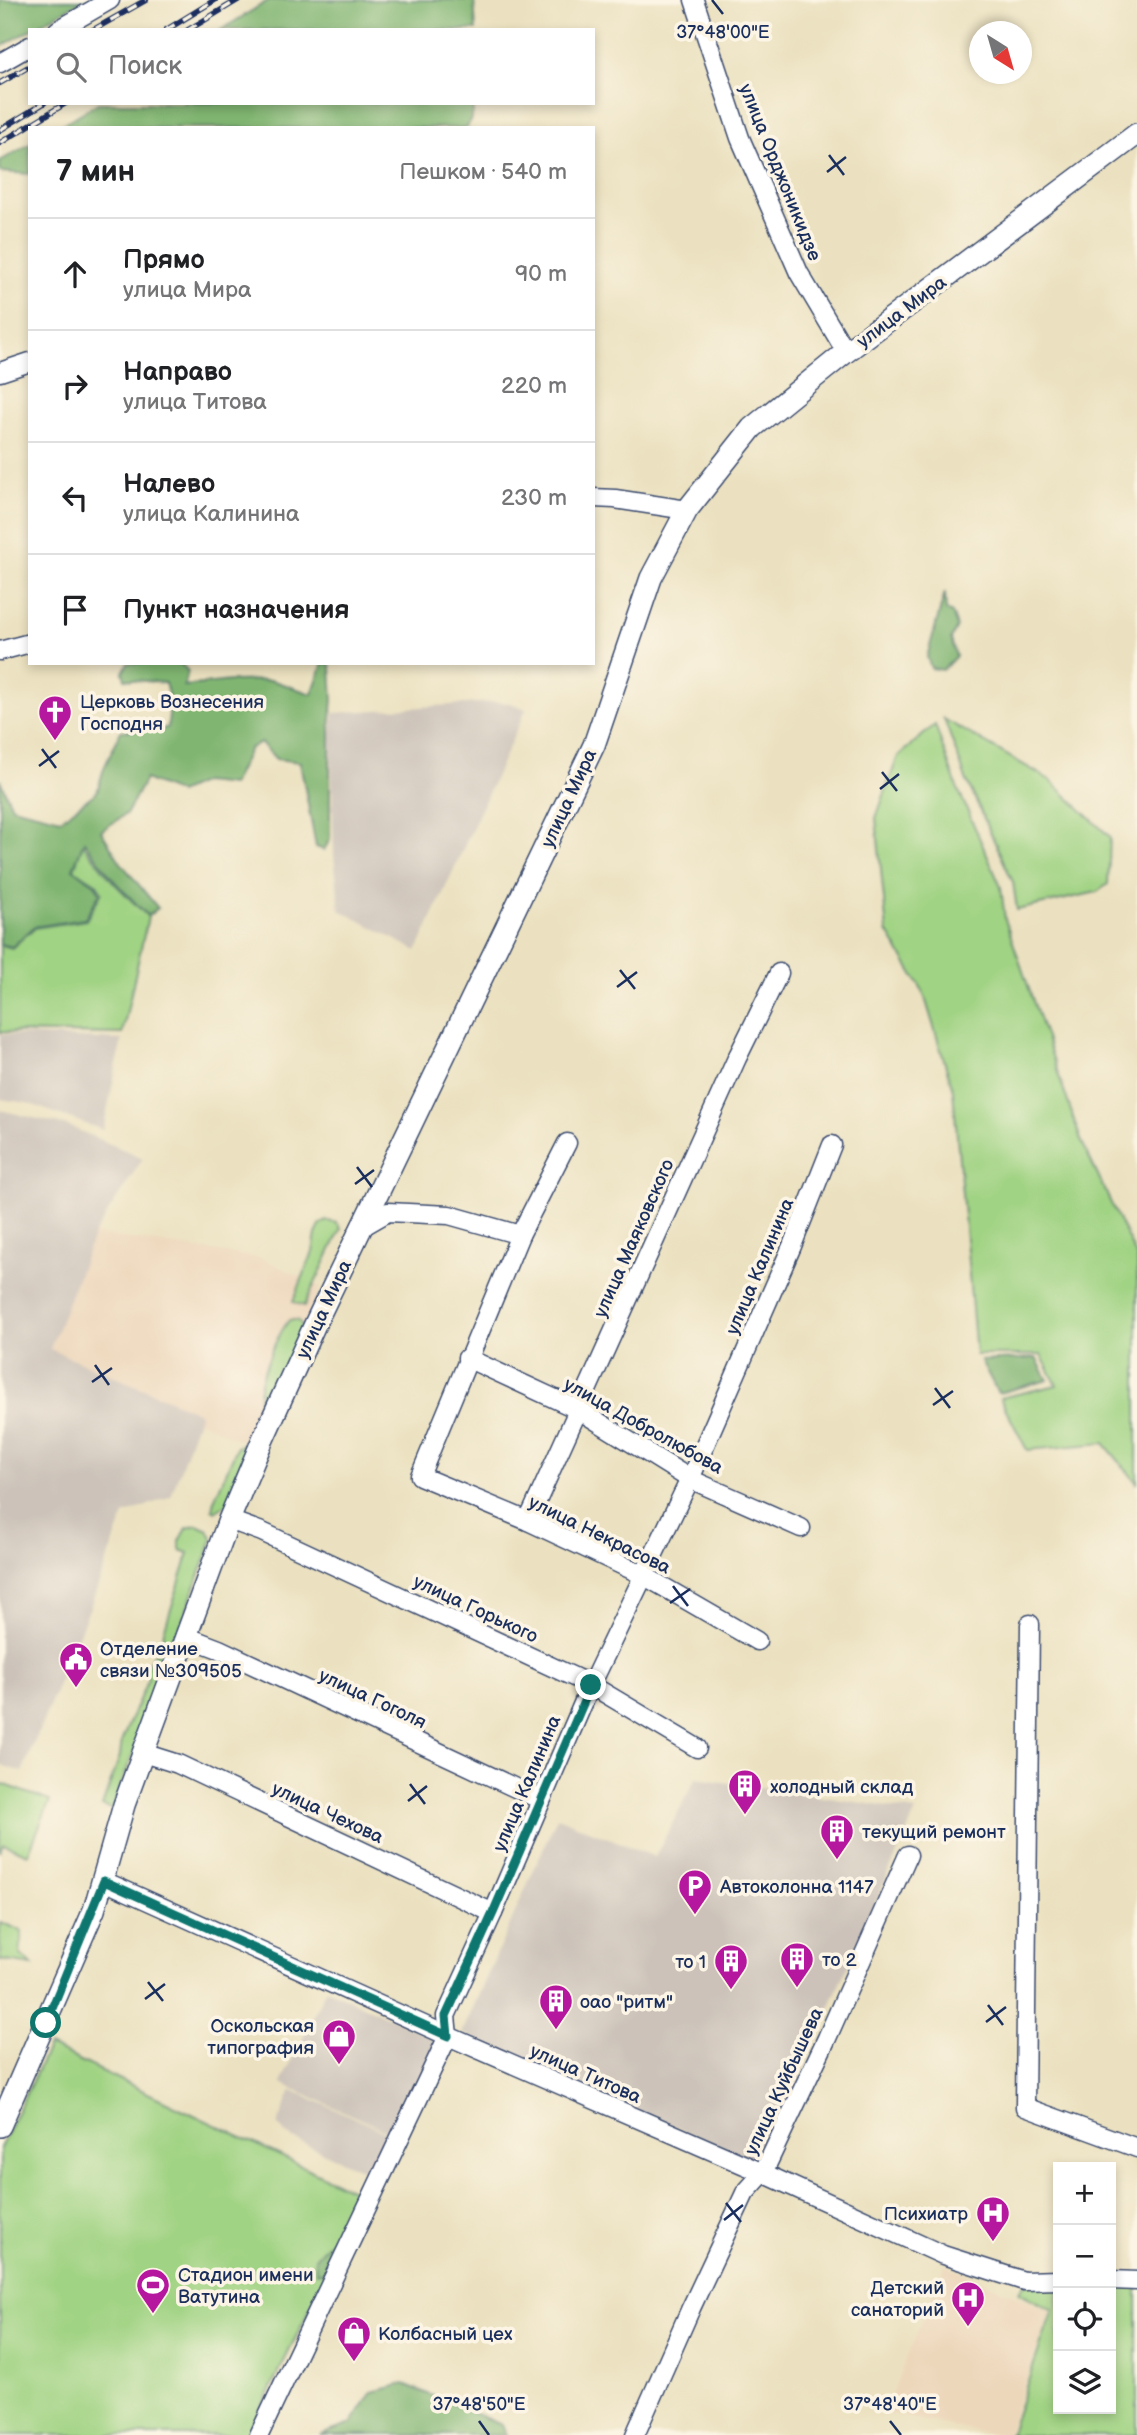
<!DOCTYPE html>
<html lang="ru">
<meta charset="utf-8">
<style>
:root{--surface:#fff;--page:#f2f2f2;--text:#202124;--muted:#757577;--line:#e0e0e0}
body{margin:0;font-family:"Balsamiq Sans",sans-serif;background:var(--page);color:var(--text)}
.controls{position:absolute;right:21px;bottom:21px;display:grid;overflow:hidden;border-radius:0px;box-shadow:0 4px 10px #0003}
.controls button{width:63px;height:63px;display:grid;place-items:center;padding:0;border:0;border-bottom:2px solid var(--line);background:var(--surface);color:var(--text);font:35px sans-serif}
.compass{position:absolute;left:969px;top:21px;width:63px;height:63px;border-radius:50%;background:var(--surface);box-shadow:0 4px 10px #0003;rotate:143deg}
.stop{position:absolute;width:21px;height:21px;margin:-16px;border:5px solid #0f766e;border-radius:50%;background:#fff}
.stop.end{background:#0f766e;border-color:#fff;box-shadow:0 2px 7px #0008}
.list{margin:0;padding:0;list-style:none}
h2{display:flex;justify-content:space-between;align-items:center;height:91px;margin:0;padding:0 28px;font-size:30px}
h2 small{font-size:23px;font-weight:400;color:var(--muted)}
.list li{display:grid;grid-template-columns:46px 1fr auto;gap:21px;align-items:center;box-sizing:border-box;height:112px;padding:0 28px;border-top:2px solid var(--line)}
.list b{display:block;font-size:26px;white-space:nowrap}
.list p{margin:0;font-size:23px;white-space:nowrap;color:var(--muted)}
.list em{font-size:23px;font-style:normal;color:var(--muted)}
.icon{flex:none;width:38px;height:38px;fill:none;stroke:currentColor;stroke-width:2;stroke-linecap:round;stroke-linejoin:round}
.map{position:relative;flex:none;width:1137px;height:2435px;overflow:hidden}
.search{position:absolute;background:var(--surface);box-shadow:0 4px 10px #0003;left:28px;top:28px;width:567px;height:77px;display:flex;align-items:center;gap:18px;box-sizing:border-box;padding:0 24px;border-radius:0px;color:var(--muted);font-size:26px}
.panel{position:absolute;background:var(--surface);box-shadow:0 4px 10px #0003;left:28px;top:126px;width:567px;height:539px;border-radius:0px}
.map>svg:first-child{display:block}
</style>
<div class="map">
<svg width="1137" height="2435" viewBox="0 0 1137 2435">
<rect width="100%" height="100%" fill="#fcf5e5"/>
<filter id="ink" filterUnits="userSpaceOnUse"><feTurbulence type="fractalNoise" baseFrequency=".0143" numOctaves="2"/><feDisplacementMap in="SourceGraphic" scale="14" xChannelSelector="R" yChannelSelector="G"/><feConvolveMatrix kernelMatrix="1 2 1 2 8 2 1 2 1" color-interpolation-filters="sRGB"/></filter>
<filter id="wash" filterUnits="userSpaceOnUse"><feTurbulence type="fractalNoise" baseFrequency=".00686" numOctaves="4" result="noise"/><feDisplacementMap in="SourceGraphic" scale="28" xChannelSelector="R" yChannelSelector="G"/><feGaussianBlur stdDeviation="1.57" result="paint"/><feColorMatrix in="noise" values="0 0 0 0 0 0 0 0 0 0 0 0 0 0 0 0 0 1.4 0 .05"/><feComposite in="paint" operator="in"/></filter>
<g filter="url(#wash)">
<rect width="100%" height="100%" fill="#ebe1c0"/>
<g fill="#edd7bb">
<path d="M94,1234L261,1258L321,1287L250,1445L50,1350Z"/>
<path d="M945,2265L1050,2311L1006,2435H995L884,2412Z"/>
</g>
<g fill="#ccc2b9">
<path d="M494,702L510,703L526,709L417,951L340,910L334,856L331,733L334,713Z"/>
<path d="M0,1034L122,1040L103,1130L27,1103L0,1099Z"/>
<path d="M0,1110L68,1126L143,1158L94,1234L50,1349L200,1413L171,1496L124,1515L90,1607L22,1772L0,1765Z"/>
<path d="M696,1778L916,1811L760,2164L462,2033L557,1817L655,1857Z"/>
<path d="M326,1989L444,2043L402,2138L281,2083Z"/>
<path d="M292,2090L392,2135L374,2175L291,2138L277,2125Z"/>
</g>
<g fill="#a0d383" stroke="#5e8170" stroke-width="2">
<path d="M944,719L1050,780L1110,837L1108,884L1097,892L1017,910L1013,882L966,779Z"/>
<path d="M935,725L957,787L1001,887L1005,919L1081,1140L1137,1258V1483L1104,1443L1027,1450L1000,1398L1057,1385L1041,1355H976L953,1090L923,991L887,931L876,818L898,756Z"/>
<path d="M83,844L114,883L148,917L122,1034L0,1032V945L12,948L34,928L86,920L102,892L96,883L74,869Z"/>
<path d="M327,1221L337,1223L341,1229L304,1306L293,1302L313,1252L316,1234L321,1224Z"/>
<path d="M289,1320H297L301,1324L302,1336L230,1502L216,1511L212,1509L214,1500L237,1447L248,1441L262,1409C250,1391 277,1336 289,1320Z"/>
<path d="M197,1525L208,1530L213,1539L174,1643L164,1639L163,1634L189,1553L180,1550V1541L187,1528Z"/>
<path d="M157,1652L167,1659V1665L112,1809L102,1806L120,1756L122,1740L148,1679C145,1669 149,1659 157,1652Z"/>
<path d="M0,1783L50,1801L28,1854L4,1844L0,1852Z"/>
<path d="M0,1922L22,1931L20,1954L32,1965L0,1960Z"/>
<path d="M49,2046L365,2196L248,2435H0V2148Z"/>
<path d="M1024,2284H1058V2409H1111V2284L1137,2286V2435H1009L1053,2310L1019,2292Z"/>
</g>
<g fill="#80b571" stroke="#4e7268" stroke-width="2">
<path d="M0,0H83L0,47Z"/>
<path d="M269,0H474L476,30H221Z"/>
<path d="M98,103H473V113L467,128H57Z"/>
<path d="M30,144V174L0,172V161Z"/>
<path d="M945,592L946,610L952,613L957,627L951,639L956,656L943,670L931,668L927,657Z"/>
<path d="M128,663H180L188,671L184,686L230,681L271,680L312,694L323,663H329L331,667L333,701L330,727V839L324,850L316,847L300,762L276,759L261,743L250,748L232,785L203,782L179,793L145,779L127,813L101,831L121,863L158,908L148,916L116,883L84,841L73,869L95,884L100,893L85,919L34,927L12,947L0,944V780L12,807L61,819L97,792L104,768L121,731L167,728C171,712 170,698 165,683L125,679L123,672Z"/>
<path d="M1036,1358L1048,1380L998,1393L981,1361Z"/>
<path d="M352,2231L327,2278L322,2272H316L315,2258L332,2239Z"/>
<path d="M404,2384L502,2425L506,2435H321L351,2424L372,2392Z"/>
</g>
</g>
<g filter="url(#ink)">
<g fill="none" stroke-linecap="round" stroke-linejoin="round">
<g stroke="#3a4a6d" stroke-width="21">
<g id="minor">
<path d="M694,0L740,138L799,273L846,352"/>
<path d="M58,30L110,0"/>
<path d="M0,63L30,46"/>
<path d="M0,372L30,362"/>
<path d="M593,498L615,499L687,510"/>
<path d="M0,651L30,643"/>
<path d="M567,1143L520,1235L420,1476L528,1521L643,1575L757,1641"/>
<path d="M362,1227L388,1212L449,1215L520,1235"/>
<path d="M467,1358L579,1410L690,1479L801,1528"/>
<path d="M229,1520L262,1532L591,1685L697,1748"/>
<path d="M528,1521L737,1058L779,973"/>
<path d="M1030,1624L1025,2107L1137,2148"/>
<path d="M185,1636L219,1649L541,1800"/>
<path d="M143,1753L178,1764L493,1913"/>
<path d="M104,1881L448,2036L763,2173L943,2255L1024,2281L1058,2280"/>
<path d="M1111,2280L1137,2281"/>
<path d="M259,2435L448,2036L446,2016L493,1913L591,1685L690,1479L792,1246L832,1145"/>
<path d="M635,2435L691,2308L745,2193L763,2173L827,2038L908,1855"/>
</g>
</g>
<g stroke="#3a4a6d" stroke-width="24">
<path id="major" d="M0,2126L94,1910L124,1805L143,1753L229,1520L263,1439L316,1322L594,745L651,578L687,510L752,428L846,352L1137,134"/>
</g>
<use href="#minor" stroke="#fff" stroke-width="18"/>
<use href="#major" stroke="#fff" stroke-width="21"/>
<g stroke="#1b2f5e" stroke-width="6">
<g id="rail">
<path d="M93,30L146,0"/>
<path d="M166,30L215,0"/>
<path d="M188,30L238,0"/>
<path d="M0,83L30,66"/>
<path d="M0,130L44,103"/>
<path d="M0,143L66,103"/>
</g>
</g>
<use href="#rail" stroke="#fcf5e5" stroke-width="3.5" stroke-dasharray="10" stroke-linecap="butt"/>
</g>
</g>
<g fill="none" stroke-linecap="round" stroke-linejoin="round" filter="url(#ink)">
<path stroke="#0f766e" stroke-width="9" d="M46,2023L104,1881L448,2036L446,2016L493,1913L591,1685"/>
</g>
<path fill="none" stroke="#1b2f5e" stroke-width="2.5" d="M712,0L723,14M829,155L844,175M827,172L846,157M42,749L56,768M39,766L59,751M882,772L897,791M880,789L899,774M620,970L635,989M617,987L637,972M357,1167L372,1187M355,1184L374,1170M95,1365L109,1385M92,1382L112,1368M935,1388L950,1408M933,1405L953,1391M673,1586L688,1606M670,1603L690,1589M410,1784L425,1804M408,1801L427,1786M148,1982L163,2001M145,1999L165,1984M988,2005L1003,2025M986,2022L1006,2007M726,2203L741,2222M724,2220L743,2205M479,2421L489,2435M890,2421L901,2435"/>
<defs>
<g id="church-pin" transform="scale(1.75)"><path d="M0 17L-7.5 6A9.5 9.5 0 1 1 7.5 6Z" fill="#b5179e" stroke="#fcf5e5"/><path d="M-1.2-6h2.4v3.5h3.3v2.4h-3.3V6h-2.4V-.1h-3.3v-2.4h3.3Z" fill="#fff"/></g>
<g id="civic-pin" transform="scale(1.75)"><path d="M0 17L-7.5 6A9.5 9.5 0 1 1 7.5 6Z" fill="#b5179e" stroke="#fcf5e5"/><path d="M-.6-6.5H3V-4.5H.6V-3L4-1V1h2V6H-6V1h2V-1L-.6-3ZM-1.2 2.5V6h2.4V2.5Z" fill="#fff"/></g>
<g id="building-pin" transform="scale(1.75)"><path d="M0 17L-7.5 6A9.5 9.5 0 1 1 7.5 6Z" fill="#b5179e" stroke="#fcf5e5"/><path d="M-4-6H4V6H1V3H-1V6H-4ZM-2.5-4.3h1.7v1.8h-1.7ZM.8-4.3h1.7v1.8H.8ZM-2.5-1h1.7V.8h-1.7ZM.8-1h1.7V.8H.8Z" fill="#fff"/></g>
<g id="parking-pin" transform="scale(1.75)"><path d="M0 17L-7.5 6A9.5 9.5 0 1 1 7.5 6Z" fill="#b5179e" stroke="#fcf5e5"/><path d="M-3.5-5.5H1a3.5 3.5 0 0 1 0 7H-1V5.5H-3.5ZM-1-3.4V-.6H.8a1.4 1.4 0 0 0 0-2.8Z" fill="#fff"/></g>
<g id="shop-pin" transform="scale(1.75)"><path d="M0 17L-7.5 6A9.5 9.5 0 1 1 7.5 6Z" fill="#b5179e" stroke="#fcf5e5"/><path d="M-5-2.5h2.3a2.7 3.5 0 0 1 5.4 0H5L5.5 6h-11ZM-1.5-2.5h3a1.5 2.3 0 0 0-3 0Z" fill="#fff"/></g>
<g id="hospital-pin" transform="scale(1.75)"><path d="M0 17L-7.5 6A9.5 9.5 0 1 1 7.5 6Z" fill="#b5179e" stroke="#fcf5e5"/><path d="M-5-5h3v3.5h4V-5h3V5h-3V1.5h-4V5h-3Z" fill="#fff"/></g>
<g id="stadium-pin" transform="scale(1.75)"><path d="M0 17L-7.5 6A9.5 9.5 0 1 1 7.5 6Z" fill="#b5179e" stroke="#fcf5e5"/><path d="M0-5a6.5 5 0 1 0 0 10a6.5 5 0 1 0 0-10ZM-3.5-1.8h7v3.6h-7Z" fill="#fff"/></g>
</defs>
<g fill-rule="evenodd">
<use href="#church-pin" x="55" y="712"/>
<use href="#civic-pin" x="76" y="1659"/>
<use href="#building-pin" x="745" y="1786"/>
<use href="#building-pin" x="837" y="1831"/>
<use href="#parking-pin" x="695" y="1886"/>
<use href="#building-pin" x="797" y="1959"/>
<use href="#building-pin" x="731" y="1961"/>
<use href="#building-pin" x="556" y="2001"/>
<use href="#shop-pin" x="339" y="2036"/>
<use href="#hospital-pin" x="993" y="2213"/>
<use href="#stadium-pin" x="153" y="2285"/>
<use href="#hospital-pin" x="968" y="2298"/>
<use href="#shop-pin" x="354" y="2333"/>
</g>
<g text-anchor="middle" stroke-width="7" stroke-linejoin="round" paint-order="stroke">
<g font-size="19" fill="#1b2f5e" stroke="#fcf5e5">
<text transform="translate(781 172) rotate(68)" y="7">улица Орджоникидзе</text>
<text transform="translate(901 311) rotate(-37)" y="7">улица Мира</text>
<text transform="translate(568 798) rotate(-65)" y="7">улица Мира</text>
<text transform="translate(633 1238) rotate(-66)" y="7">улица Маяковского</text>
<text transform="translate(759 1266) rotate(-67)" y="7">улица Калинина</text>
<text transform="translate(323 1309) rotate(-65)" y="7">улица Мира</text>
<text transform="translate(644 1425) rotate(29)" y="7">улица Добролюбова</text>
<text transform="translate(600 1534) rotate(26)" y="7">улица Некрасова</text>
<text transform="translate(476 1608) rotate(25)" y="7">улица Горького</text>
<text transform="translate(373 1698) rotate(25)" y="7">улица Гоголя</text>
<text transform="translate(526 1783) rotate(-67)" y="7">улица Калинина</text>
<text transform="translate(328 1812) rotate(25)" y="7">улица Чехова</text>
<text transform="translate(586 2073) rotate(24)" y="7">улица Титова</text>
<text transform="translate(783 2081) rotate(-65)" y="7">улица Куйбышева</text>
</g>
<g font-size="19" fill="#1b2f5e" stroke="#fcf5e5" text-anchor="start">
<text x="80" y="708">Церковь Вознесения<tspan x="80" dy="22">Господня</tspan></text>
<text x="100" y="1655">Отделение<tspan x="100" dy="22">связи №309505</tspan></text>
<text x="770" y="1793">холодный склад</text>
<text x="862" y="1838">текущий ремонт</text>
<text x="720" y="1893">Автоколонна 1147</text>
<text x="822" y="1966">то 2</text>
<text x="706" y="1968" text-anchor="end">то 1</text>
<text x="580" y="2008">оао "ритм"</text>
<text x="314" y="2032" text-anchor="end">Оскольская<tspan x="314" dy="22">типография</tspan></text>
<text x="968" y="2220" text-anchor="end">Психиатр</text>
<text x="178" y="2281">Стадион имени<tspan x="178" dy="22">Ватутина</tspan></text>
<text x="944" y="2294" text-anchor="end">Детский<tspan x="944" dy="22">санаторий</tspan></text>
<text x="378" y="2340">Колбасный цех</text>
</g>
</g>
<g font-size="18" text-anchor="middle" fill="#1b2f5e" stroke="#fcf5e5" stroke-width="7" stroke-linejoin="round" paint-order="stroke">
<text x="723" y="38">37°48'00"E</text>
<text x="479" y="2410">37°48'50"E</text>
<text x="890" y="2410">37°48'40"E</text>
</g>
</svg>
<div class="controls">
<button>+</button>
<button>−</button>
<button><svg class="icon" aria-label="locate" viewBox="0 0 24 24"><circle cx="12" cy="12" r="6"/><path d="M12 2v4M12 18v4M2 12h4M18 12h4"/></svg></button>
<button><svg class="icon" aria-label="layers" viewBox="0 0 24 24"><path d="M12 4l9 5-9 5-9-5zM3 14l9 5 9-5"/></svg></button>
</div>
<svg class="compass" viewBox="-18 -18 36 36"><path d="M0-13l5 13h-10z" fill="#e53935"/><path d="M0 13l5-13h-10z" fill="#757577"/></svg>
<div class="stop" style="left:46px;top:2023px"></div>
<div class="stop end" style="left:591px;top:1685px"></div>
<div class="search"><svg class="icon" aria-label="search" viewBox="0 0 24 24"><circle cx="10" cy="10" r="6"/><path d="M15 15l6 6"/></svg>Поиск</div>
<section class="panel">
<h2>7 мин<small>Пешком · 540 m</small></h2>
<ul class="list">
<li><svg class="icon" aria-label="ahead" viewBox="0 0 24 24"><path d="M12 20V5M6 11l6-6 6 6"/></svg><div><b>Прямо</b><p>улица Мира</p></div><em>90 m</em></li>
<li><svg class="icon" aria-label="right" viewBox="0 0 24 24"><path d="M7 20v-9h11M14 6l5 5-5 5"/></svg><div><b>Направо</b><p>улица Титова</p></div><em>220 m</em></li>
<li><svg class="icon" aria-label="left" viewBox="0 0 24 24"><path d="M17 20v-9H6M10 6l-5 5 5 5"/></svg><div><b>Налево</b><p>улица Калинина</p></div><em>230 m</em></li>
<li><svg class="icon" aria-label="arrive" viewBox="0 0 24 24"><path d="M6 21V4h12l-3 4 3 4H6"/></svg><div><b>Пункт назначения</b></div></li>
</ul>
</section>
</div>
